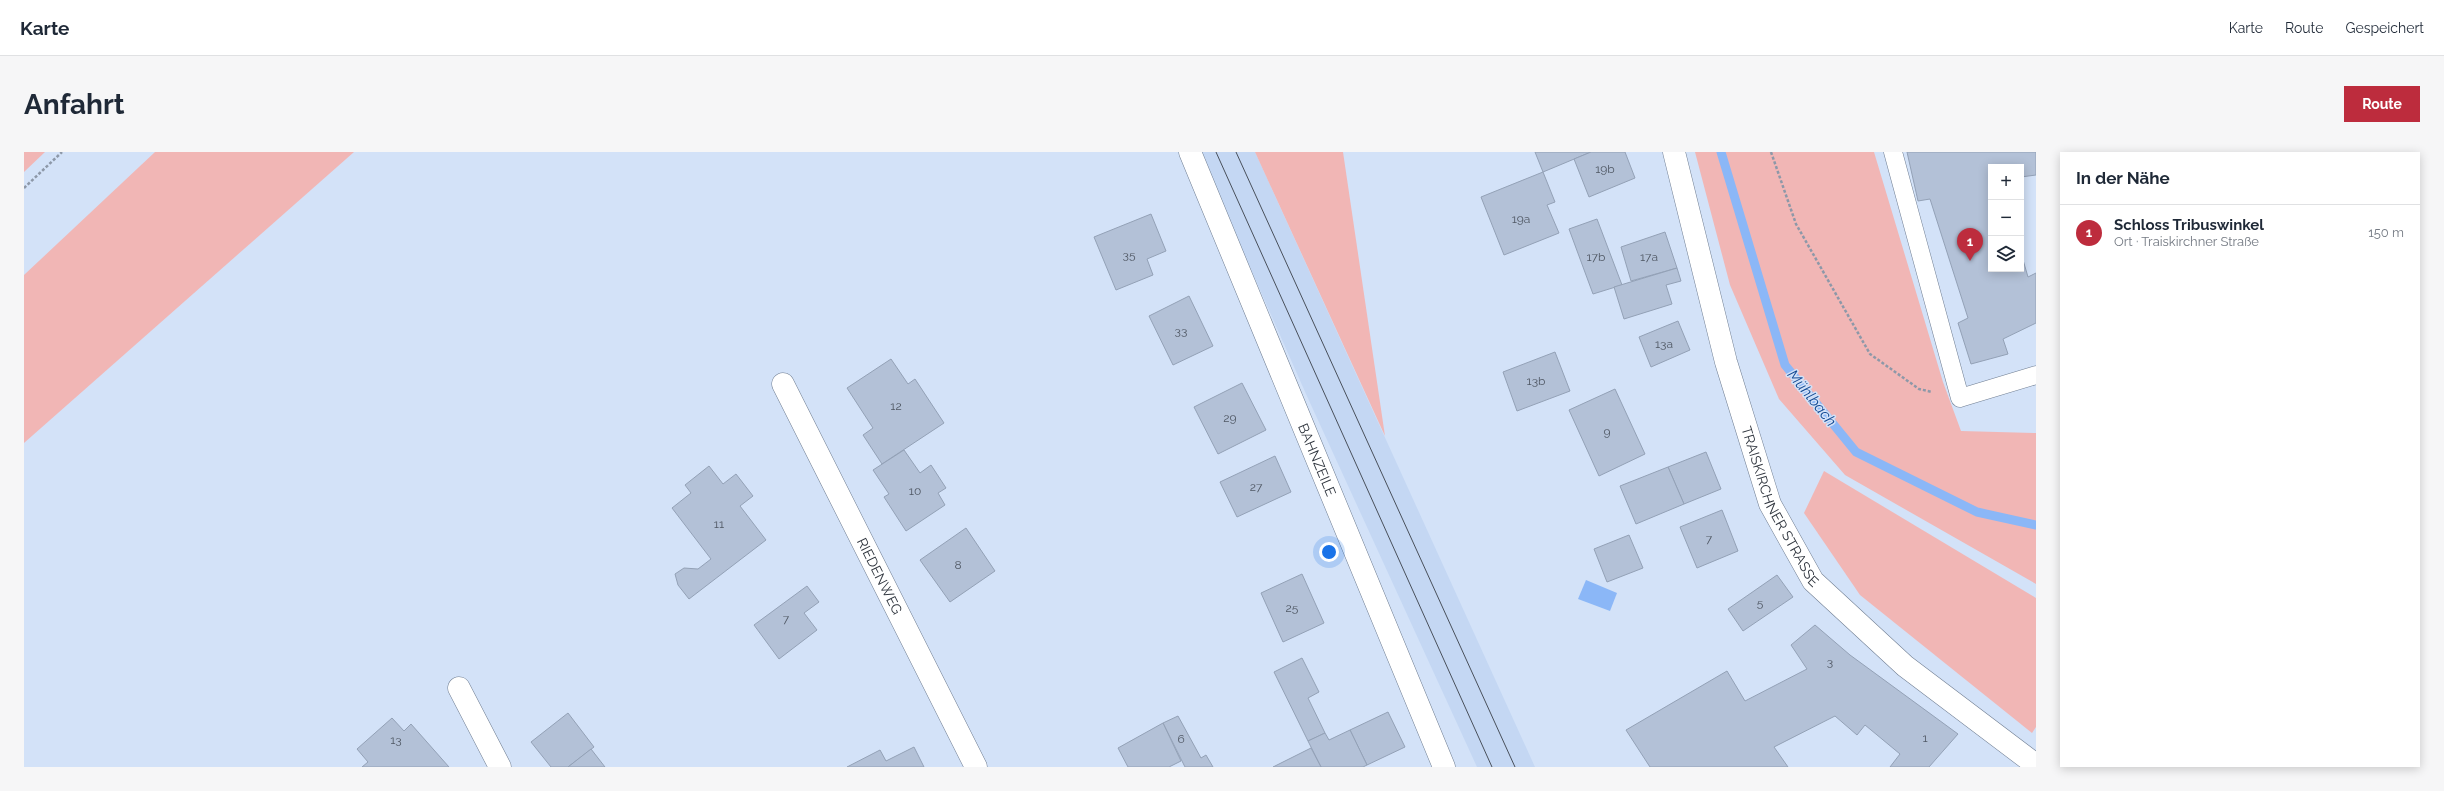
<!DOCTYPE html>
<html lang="de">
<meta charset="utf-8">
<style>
:root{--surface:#fff;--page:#f6f6f7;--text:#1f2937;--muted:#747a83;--line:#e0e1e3;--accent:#bd2c3d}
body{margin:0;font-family:Raleway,sans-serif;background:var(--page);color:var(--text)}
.controls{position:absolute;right:12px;top:12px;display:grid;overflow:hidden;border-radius:0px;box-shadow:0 2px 10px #0003}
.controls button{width:36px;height:36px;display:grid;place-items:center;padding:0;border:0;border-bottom:1px solid var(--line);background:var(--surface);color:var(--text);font:20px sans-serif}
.you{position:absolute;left:1305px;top:400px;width:14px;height:14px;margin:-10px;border:3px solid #fff;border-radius:50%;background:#1a73e8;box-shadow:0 0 0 6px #1a73e833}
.badge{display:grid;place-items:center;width:26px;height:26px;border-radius:50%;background:var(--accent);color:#fff;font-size:13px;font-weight:700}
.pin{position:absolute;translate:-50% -33px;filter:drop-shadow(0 1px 2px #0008)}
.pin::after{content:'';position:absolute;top:21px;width:14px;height:12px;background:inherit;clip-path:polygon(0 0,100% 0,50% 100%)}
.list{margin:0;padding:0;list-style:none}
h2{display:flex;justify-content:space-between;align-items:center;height:52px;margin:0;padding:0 16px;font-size:17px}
h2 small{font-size:13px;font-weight:400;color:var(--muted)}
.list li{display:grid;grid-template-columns:26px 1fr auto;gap:12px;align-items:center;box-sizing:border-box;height:56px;padding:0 16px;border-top:1px solid var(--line)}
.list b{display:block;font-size:15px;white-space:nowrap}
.list p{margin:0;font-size:13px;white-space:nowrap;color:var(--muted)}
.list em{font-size:13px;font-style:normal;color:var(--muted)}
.icon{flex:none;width:22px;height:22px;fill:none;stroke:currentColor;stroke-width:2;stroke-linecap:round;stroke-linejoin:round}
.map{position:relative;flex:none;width:2012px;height:615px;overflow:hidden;border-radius:0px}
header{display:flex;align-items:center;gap:24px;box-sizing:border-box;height:56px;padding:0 20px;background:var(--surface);border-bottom:1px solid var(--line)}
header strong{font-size:19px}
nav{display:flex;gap:22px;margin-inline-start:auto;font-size:14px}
.intro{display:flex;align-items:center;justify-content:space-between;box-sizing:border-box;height:96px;padding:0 24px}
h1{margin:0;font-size:28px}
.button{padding:10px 18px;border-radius:0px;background:var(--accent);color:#fff;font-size:14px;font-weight:700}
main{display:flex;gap:24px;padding:0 24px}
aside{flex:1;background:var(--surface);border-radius:0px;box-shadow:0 2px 10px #0003}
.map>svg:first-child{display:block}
</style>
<header>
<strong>Karte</strong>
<nav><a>Karte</a><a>Route</a><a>Gespeichert</a></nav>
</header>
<div class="intro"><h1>Anfahrt</h1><a class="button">Route</a></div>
<main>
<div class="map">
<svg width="2012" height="615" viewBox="0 0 2012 615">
<rect width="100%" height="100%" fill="#d3e2f8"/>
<path fill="#c4d7f3" d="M1175,0H1231L1511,615H1453L1282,242Z"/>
<g fill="#f1b6b5">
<path d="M0,0H21L0,20Z"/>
<path d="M131,0H330L0,291V123Z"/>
<path d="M1231,0H1319L1361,284Z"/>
<path d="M1671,0H1850L1919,230L1937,279L2012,281V432L1821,323L1755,247L1706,133Z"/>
<path d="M1800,319L2012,446V575L2008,581L1836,443L1780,361Z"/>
</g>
<path fill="#8bb7f7" d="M1562,428L1593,441L1586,459L1554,447Z"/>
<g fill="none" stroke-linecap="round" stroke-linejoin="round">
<path stroke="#8bb7f7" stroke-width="9" d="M1697,0L1761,213L1832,300L1953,360L2012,373"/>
</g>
<g fill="#b3c1d7" stroke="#93a1b6">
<path d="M1511,0H1567L1519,20Z"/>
<path d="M1567,0H1601L1611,26L1565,45L1550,7Z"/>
<path d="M1883,0H2012V23L1997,25V15H1967V117H1997V101L2004,125L2012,121V171L1979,187L1984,202L1947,212L1934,171L1944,166L1906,47L1894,49Z"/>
<path d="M1519,20L1531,50L1523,53L1535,81L1480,103L1457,45Z"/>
<path d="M1127,62L1142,99L1123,107L1129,123L1092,138L1070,85Z"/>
<path d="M1573,67L1598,133L1569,142L1545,77Z"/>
<path d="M1641,80L1653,116L1607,129L1597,95Z"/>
<path d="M1653,116L1657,129L1642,133L1648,152L1600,167L1590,135Z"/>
<path d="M1165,144L1189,194L1149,213L1125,164Z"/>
<path d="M1654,169L1666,198L1627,215L1615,185Z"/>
<path d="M1531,200L1546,239L1493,259L1479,220Z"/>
<path d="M867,207L884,232L891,227L920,271L858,312L839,283L849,276L823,236Z"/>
<path d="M1218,231L1242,278L1194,302L1170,255Z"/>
<path d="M1591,237L1621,302L1575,324L1545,258Z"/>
<path d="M880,298L896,321L907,313L922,336L914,341L921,353L882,379L860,345L865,342L849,318Z"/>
<path d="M1682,300L1697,337L1660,352L1644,315Z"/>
<path d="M1251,304L1267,340L1213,365L1196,330Z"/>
<path d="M685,314L699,332L712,322L729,344L716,354L742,388L665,447L654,433L651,422L660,416L674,417L687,407L648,356L667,341L661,333Z"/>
<path d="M1644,315L1660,352L1612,372L1596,334Z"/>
<path d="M1698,358L1714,399L1673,416L1656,375Z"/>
<path d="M942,376L971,419L926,450L896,408Z"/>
<path d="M1605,383L1619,416L1583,430L1570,397Z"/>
<path d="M1278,422L1300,471L1259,490L1237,441Z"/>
<path d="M1753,423L1769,445L1719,479L1704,457Z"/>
<path d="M783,434L795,450L780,461L793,478L755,507L730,473Z"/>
<path d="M1791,473L1826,503L1934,582L1905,615H1866L1876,602L1841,573L1833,583L1811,564L1750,595L1764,615H1626L1602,578L1703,519L1721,549L1783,517L1767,493Z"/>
<path d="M1278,506L1295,540L1284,546L1301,581L1284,589L1250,520Z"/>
<path d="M1364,560L1381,595L1343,613L1326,578Z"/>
<path d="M544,561L570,595L544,615H527L507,590Z"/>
<path d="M1154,564L1177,606L1182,603L1189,615H1161L1139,571Z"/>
<path d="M368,566L380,579L387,572L425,615H338L344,610L333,597Z"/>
<path d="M1139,571L1157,609L1145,615H1104L1094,596Z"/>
<path d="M1326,578L1343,613L1339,615H1297L1284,589L1301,581L1305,588Z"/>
<path d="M890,595L900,615H823L856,598L862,609Z"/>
<path d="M1287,596L1297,615H1249Z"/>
<path d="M567,597L581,615H544Z"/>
</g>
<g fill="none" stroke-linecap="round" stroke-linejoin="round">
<g stroke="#707e92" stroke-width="19">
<path id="service" d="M1869,0L1936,246L2012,223"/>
</g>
<g stroke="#707e92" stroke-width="23">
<g id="minor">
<path id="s1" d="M1166,0L1420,615"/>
<path id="s2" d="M759,232L952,615"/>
<path d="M435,536L476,615"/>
</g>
</g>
<g stroke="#707e92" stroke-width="23">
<g id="tertiary">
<path id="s3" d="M1650,0L1702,210L1746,352L1789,429L1881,514L2012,613"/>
</g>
</g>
<g stroke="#8d98a8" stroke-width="2.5" stroke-dasharray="3 2" stroke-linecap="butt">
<path d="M1747,0L1772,72L1846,202L1895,237L1908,240"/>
<path d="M0,36L38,0"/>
</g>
<use href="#service" stroke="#fff" stroke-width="18"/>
<use href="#minor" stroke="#fff" stroke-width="22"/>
<use href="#tertiary" stroke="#fff" stroke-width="22"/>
<g stroke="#49505b" stroke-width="1">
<path d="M1192,0L1468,615"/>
<path d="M1212,0L1491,615"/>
</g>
</g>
<g text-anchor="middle" stroke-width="3" stroke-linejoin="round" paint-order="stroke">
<g font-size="12" fill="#505864">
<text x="1581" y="21">19b</text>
<text x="1497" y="71">19a</text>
<text x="1105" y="107">35</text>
<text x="1572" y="109">17b</text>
<text x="1625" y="109">17a</text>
<text x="1157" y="183">33</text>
<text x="1640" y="196">13a</text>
<text x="1512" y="233">13b</text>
<text x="872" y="258">12</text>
<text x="1206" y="270">29</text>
<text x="1583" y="284">9</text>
<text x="1232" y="339">27</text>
<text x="891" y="343">10</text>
<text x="695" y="376">11</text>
<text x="1685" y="391">7</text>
<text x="934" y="417">8</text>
<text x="1736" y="455">5</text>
<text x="1268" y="460">25</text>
<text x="762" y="471">7</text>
<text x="1806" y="514">3</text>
<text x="1901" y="590">1</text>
<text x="1157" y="591">6</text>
<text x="372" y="592">13</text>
</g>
<g font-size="14" fill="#2f353e" stroke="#d3e2f8">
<text dy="5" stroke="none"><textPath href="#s1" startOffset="333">BAHNZEILE</textPath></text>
<text dy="5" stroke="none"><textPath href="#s3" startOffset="371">TRAISKIRCHNER STRASSE</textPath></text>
<text dy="5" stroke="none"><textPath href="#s2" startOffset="215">RIEDENWEG</textPath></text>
</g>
<g font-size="15" font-style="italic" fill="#134993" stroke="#d3e2f8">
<text transform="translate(1788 246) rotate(51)" y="5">Mühlbach</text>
</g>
</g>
</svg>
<div class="controls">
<button>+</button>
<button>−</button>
<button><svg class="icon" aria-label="layers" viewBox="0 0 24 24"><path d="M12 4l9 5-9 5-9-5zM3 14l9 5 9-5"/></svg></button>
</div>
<div class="you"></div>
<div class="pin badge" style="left:1946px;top:109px">1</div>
</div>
<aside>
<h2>In der Nähe<small></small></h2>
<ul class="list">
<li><span class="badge">1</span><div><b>Schloss Tribuswinkel</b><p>Ort · Traiskirchner Straße</p></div><em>150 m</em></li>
</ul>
</aside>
</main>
